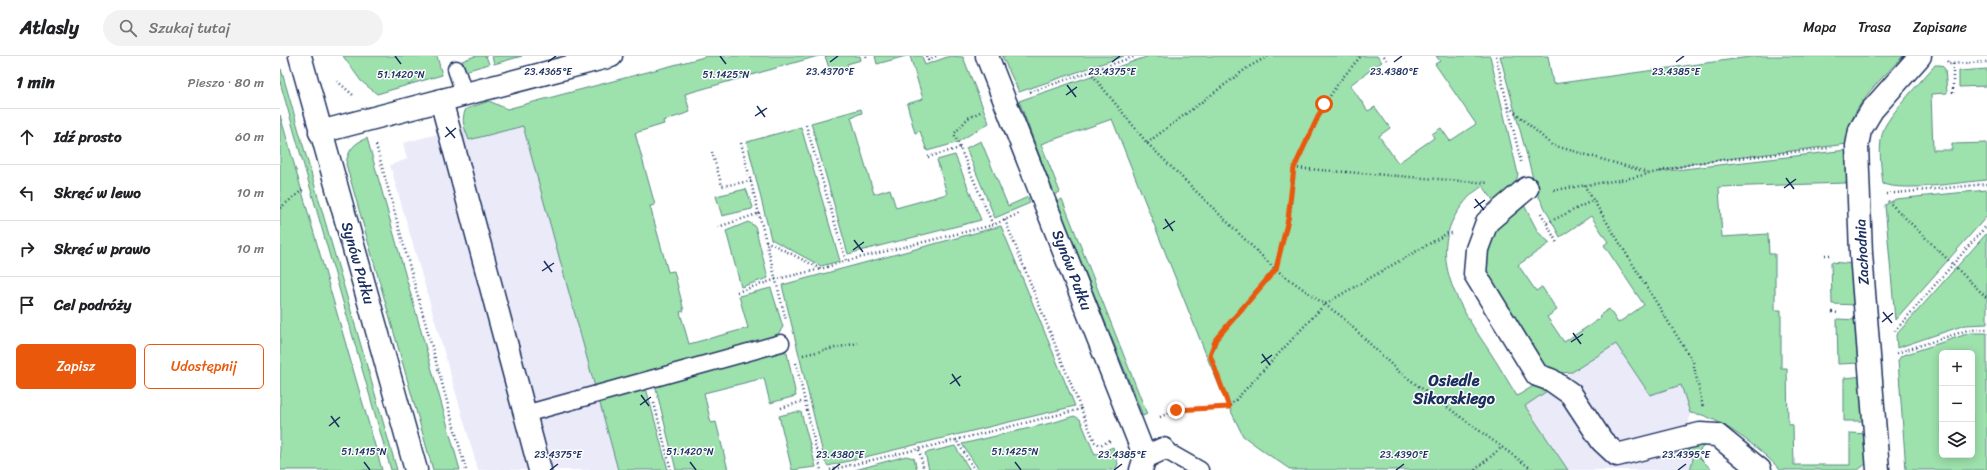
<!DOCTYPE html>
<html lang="pl">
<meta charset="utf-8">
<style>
:root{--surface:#fff;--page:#f2f2f2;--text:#202124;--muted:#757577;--line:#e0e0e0;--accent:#ea580c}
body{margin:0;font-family:Sriracha,sans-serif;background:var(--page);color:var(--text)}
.controls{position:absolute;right:12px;bottom:12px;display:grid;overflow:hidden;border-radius:6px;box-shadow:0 2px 10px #0003}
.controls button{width:36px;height:36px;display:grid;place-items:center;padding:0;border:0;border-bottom:1px solid var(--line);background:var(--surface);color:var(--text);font:20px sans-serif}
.stop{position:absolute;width:12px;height:12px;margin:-9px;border:3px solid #ea580c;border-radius:50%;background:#fff}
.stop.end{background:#ea580c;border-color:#fff;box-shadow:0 1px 4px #0008}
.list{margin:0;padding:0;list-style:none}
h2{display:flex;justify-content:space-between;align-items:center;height:52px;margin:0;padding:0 16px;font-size:17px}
h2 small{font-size:13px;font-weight:400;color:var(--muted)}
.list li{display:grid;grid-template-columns:26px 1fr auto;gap:12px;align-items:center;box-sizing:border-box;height:56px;padding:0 16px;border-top:1px solid var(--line)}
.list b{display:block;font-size:15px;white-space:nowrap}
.list em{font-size:13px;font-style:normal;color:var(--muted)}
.actions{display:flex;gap:8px;padding:12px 16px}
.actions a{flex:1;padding:9px 0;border:1px solid var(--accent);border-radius:6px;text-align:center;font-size:14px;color:var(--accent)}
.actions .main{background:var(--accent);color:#fff}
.icon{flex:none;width:22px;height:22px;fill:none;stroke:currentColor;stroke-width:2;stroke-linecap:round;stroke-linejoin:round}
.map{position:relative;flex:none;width:1707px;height:414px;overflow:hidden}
header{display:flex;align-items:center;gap:24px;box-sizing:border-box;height:56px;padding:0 20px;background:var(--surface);border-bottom:1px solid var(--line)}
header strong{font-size:19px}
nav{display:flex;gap:22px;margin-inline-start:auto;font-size:14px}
.search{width:280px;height:36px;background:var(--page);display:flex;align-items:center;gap:10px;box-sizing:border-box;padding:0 14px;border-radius:22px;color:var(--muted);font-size:15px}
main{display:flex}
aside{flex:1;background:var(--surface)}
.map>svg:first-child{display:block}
</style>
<header>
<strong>Atlasly</strong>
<div class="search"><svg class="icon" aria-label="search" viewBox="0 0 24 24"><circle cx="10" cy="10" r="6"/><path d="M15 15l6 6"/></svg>Szukaj tutaj</div>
<nav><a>Mapa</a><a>Trasa</a><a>Zapisane</a></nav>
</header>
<main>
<aside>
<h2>1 min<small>Pieszo · 80 m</small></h2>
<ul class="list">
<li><svg class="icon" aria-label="ahead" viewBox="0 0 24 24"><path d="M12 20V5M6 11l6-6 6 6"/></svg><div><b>Idź prosto</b></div><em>60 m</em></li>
<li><svg class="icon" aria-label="left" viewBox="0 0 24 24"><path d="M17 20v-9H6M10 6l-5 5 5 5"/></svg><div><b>Skręć w lewo</b></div><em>10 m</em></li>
<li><svg class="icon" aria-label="right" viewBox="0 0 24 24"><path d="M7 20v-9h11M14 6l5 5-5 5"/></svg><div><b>Skręć w prawo</b></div><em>10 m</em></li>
<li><svg class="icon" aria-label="arrive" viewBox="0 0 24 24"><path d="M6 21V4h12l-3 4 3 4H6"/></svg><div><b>Cel podróży</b></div></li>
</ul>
<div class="actions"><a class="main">Zapisz</a><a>Udostępnij</a></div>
</aside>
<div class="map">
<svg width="1707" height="414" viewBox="0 0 1707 414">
<rect width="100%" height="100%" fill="#fff"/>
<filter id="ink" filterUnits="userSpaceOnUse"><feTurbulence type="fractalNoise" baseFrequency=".025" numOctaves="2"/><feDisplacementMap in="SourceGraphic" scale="8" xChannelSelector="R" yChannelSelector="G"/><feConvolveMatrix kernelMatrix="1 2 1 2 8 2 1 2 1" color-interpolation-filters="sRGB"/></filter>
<g filter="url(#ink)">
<g fill="#ebeaf9">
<path d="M243,69L319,344L338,414H198L110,109L127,103L123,87L185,71L190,84Z"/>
<path d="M1336,287L1370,339L1401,329L1410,357L1407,393L1413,403L1410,414H1288L1245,350L1292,316Z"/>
</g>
<g fill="#9de1ac" stroke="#5c8885" fill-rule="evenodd">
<path d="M63,0H157L162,19L97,38L81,25Z"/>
<path d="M195,0H206L209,8L185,15L182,5Z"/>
<path d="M212,0H242L214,8Z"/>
<path d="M428,0H538L405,38L410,56L383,65L384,68L355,77L375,149L370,150L388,216L394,215L404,255L400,256L409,288L468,272L459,240L491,232L503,271L495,282L418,301L315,331L243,70L189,84C185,73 180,64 186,53L209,45L227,53Z"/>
<path d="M545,0H580L581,4L567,8L568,13L551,18Z"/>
<path d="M595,0H626L597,8Z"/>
<path d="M630,0H642L645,9L670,0L683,1L709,67L676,87L647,95L640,75L635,77L627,48L643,43Z"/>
<path d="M722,0H844L739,36Z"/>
<path d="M869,0H1097L1102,6L1070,29L1088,55L1095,51L1110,72L1099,80L1118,107L1154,82L1152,78L1161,72L1170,85L1196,68L1155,8L1160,5L1156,0H1210L1238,118L1234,134L1215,147L1203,130C1191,137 1184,146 1176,158C1148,205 1182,254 1208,293C1218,308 1227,324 1237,340L1255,329L1270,333L1245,350L1288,414H1011L989,399L963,380L949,351L929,306L832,63L761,88L780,136L774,139L739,45Z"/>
<path d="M1220,0H1268L1273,28L1477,0H1623C1600,25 1567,52 1567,88L1416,107L1378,116L1567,94L1569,114L1566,127L1439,131L1442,181L1488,178L1489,198H1495V254H1501V312H1507L1508,368L1513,369L1514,409H1570V377L1589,378L1587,407L1578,414H1500C1485,396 1447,368 1425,360C1421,358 1415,358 1410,357L1401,329L1370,339L1336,288L1292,316L1273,318L1254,306L1204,220L1209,183L1214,168L1244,149L1258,176L1270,187L1238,209L1256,235L1262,231L1277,254L1267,261L1284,286L1321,262L1320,259L1329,253L1338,267L1364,249L1324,189L1328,186L1311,160L1280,181L1257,137Z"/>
<path d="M1655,9H1661L1665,13L1667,37L1651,38L1653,94H1672V88L1707,87V124C1680,126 1627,136 1603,128C1601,111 1598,91 1603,75C1606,62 1644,22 1655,9Z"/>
<path d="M0,13H1L117,414H111L0,26Z"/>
<path d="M1707,13V30L1679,31V15Z"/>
<path d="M581,53L582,57L571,61L594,138L610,133L616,152L667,138L657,104L675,99L701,164L568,198L531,67Z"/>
<path d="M0,59L102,414H0Z"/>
<path d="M521,71L560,205L541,210L491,183L467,86Z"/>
<path d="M87,82L180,414H153L66,108C68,94 74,87 87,82Z"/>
<path d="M701,85L728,150L748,141L750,147L715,162L686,92Z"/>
<path d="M466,133L473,151L472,153L442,160L436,140Z"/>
<path d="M1707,134V160L1615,264L1605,149L1616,143Z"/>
<path d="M782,143L867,358L863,360L777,146Z"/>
<path d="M468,166L475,170L488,222L461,231L446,175Z"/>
<path d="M721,170L795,350L548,410L545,406L502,229Z"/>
<path d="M1707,177V268L1685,269L1617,292L1616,279Z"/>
<path d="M1551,206L1575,208L1577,249L1552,248Z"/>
<path d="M1557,263L1579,264L1582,307L1558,308Z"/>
<path d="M1690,277H1707V414H1626L1618,305L1621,300ZM1662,297H1692V399H1662Z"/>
<path d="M502,294L507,297L516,340L490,347L484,322L424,337L431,367L436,366L448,414H396L375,329Z"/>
<path d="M1585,320L1587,365H1564V322Z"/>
<path d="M366,332L388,414H338L319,344Z"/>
<path d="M515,356H521L536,411L512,414L499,360Z"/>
<path d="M794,360L800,363L815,399L833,391L838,408L835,414H699L682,388L775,366Z"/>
<path d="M1425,385L1428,386L1416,398L1432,414H1410L1413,403L1408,394Z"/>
<path d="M675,390L690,414H649L645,397Z"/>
<path d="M626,400L634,402L637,414H575Z"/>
</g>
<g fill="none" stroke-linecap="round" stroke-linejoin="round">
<g stroke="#1b2f5e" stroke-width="19">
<g id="service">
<path d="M176,13L184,37"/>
<path d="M245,358L501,287"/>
<path d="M883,393L920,414"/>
</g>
</g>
<g stroke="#1b2f5e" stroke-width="25">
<g id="minor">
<path d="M20,0L136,414"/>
<path d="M707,0L865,401"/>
<path d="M161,44L260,414"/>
<path d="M40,76L331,0"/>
<path d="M1247,132L1207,166L1197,193L1195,218L1257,319L1271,324L1291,338L1322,385L1337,399L1420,378L1437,379L1480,414"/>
<path d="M861,414L865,401L883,393"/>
<path d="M1598,414L1581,198L1577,90L1580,74L1592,54L1640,0"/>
</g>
</g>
<g stroke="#1b2f5e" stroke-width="2.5" stroke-dasharray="1 3" stroke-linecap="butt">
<path d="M586,0L587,2"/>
<path d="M647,0L648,4L656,0"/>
<path d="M1104,0L1108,6"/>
<path d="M1216,0L1241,106"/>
<path d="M1667,5L1669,8L1707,6"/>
<path d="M1673,8V37"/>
<path d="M810,16L867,87L995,213L1061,260L1118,315L1253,414"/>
<path d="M57,25L73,39"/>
<path d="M750,36L856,0"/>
<path d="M1229,51L1272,89L1370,117"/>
<path d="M700,56L688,62L674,78L713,169"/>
<path d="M526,69L566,205L713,169L740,157"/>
<path d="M461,87L506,264"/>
<path d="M867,87L967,12L988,0"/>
<path d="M96,89L186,414"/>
<path d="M432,96L442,130L471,125"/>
<path d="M648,101L680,92"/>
<path d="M1014,112L1209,127"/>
<path d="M1304,129L1413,306L1423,351"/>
<path d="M1274,134L1346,123L1416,107L1549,92"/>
<path d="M1606,138L1707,128"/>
<path d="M1608,145L1707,242"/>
<path d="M0,152L25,132"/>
<path d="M1261,157L1277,187"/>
<path d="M725,164L801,353"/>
<path d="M1267,167L1312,145"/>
<path d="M438,171L480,157"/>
<path d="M486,185L541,213L565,205"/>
<path d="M1545,199H1553"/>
<path d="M457,236L497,223L541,213"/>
<path d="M1552,256L1558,257"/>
<path d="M1615,275L1707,169"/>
<path d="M1617,297L1688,274L1707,273"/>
<path d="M523,299L578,287"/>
<path d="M516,307L541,414"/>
<path d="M374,347L391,414"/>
<path d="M949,351L930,299L936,283L995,213L1009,163L1014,112L1045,48L1059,26L1081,0"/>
<path d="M501,352L524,345"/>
<path d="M880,361L896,354L949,351L1045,248L1168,177H1173"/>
<path d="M676,384L801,353L815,386L820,389L830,385"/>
<path d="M639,394L644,414"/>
<path d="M550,414L676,384L695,414"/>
<path d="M1195,414L1222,391"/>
</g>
<use href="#service" stroke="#fff" stroke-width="16"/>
<use href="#minor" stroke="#fff" stroke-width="22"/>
</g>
</g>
<g fill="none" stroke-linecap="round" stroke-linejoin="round" filter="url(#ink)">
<path stroke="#ea580c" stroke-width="5" d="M896,354L949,351L930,299L936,283L996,213L1008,163L1014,112L1044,48"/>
</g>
<path fill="none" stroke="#1b2f5e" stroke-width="1.5" d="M115,0L121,8M440,0L446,8M268,6L276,0M550,6L558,0M832,6L840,0M1114,6L1122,0M1396,6L1404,0M787,29L796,41M786,39L797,31M477,50L485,61M475,60L487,52M166,71L175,82M165,81L176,72M1506,122L1514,133M1504,132L1516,123M1195,143L1204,154M1194,152L1205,144M885,163L893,175M883,173L895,165M574,184L583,196M573,194L584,186M264,205L272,216M262,215L274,207M1603,256L1612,267M1602,266L1613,257M1293,277L1301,288M1291,286L1303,278M982,298L990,309M981,307L992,299M672,318L680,330M670,328L681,320M361,339L369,350M360,349L371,341M51,360L59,371M49,370L60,361M84,406L90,414M410,406L416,414M735,406L741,414M270,414L278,408M552,414L560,408M834,414L842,408M1116,414L1124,408M1398,414L1406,408"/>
<g text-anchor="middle" stroke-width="3" stroke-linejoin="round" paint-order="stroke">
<g font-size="15" fill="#1b2f5e" stroke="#fff">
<text transform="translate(1582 196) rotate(-93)" y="5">Zachodnia</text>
<text transform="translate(78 207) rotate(74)" y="5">Synów Pułku</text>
<text transform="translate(792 214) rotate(69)" y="5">Synów Pułku</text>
</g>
<g font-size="16" font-weight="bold" fill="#1b2f5e" stroke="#fff">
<text x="1174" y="330">Osiedle<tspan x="1174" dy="18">Sikorskiego</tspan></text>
</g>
</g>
<g font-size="10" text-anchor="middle" fill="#1b2f5e" stroke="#fff" stroke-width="3" stroke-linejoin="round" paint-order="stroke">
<text x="550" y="19">23.4370°E</text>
<text x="268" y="19">23.4365°E</text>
<text x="832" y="19">23.4375°E</text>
<text x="1114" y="19">23.4380°E</text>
<text x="1396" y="19">23.4385°E</text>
<text x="121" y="22">51.1420°N</text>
<text x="446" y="22">51.1425°N</text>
<text x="84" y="399">51.1415°N</text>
<text x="410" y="399">51.1420°N</text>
<text x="735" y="399">51.1425°N</text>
<text x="278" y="402">23.4375°E</text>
<text x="560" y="402">23.4380°E</text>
<text x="842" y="402">23.4385°E</text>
<text x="1124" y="402">23.4390°E</text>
<text x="1406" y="402">23.4395°E</text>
</g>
</svg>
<div class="controls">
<button>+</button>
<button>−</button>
<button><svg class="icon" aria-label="layers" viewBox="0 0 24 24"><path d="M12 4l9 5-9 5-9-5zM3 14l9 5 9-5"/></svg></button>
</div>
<div class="stop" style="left:1044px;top:48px"></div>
<div class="stop end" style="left:896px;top:354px"></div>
</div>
</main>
